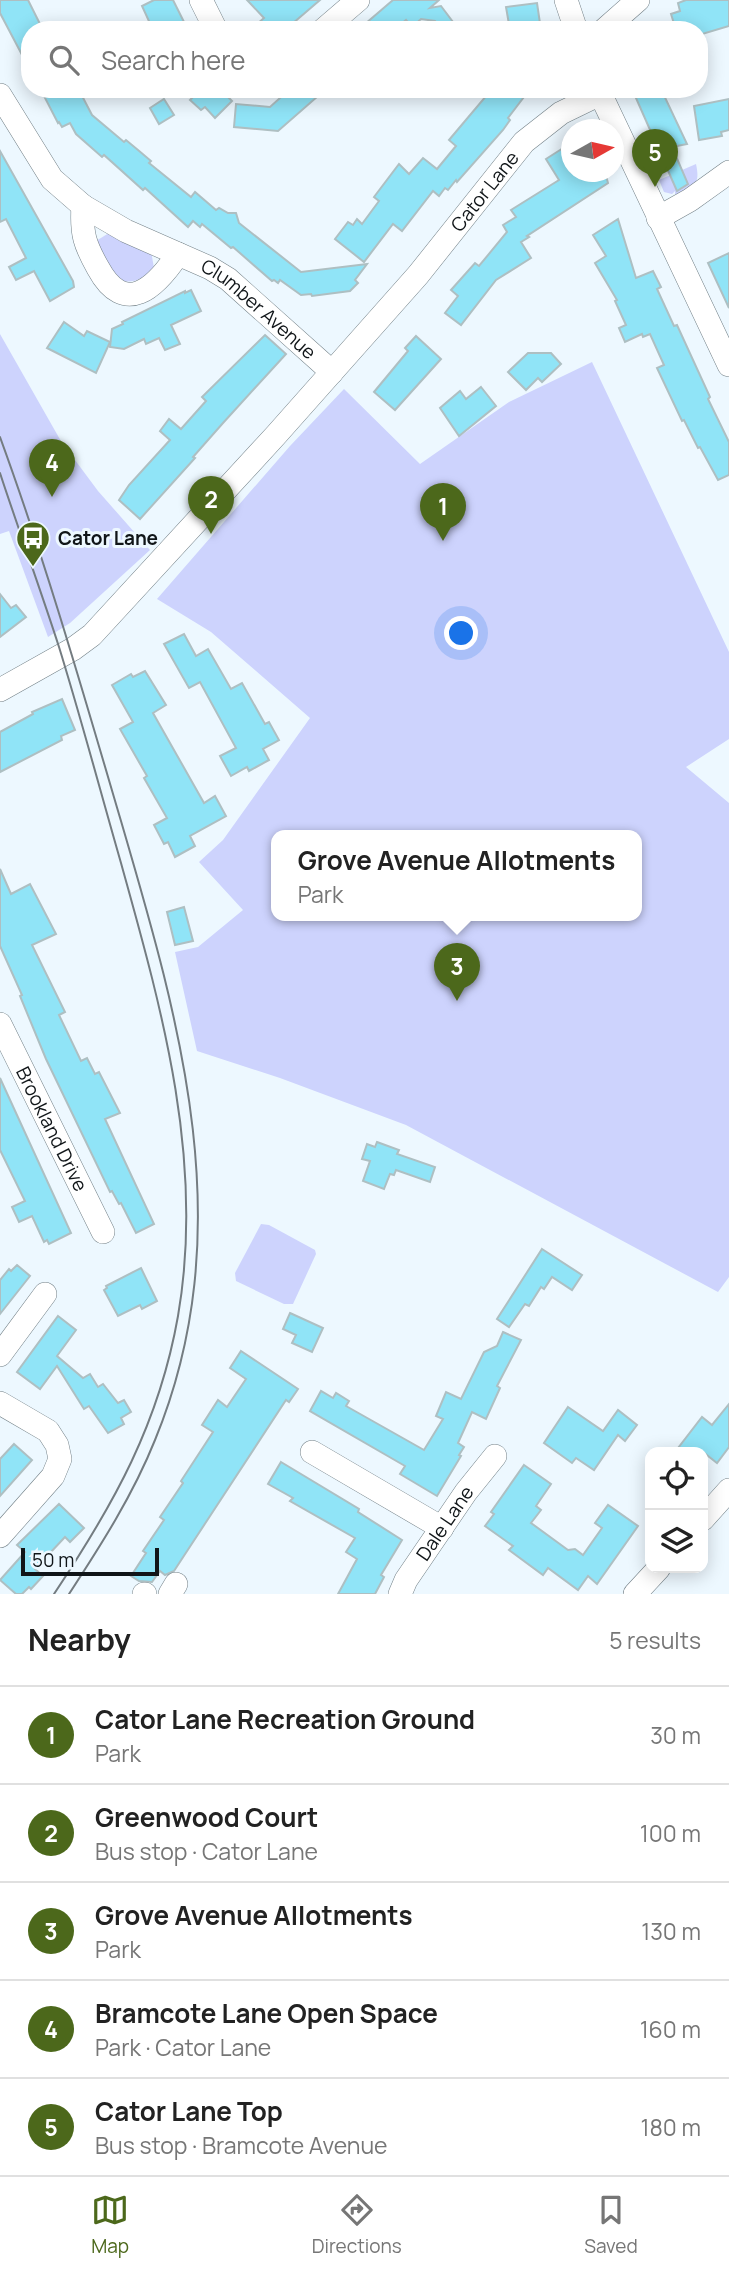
<!DOCTYPE html>
<meta charset="utf-8">
<style>
:root{--surface:#fff;--page:#f6f6f6;--text:#222;--muted:#767676;--line:#e0e0e0;--accent:#4c681b}
body{margin:0;font-family:Manrope,sans-serif;background:var(--page);color:var(--text)}
.controls{position:absolute;right:21px;bottom:21px;display:grid;overflow:hidden;border-radius:14px;box-shadow:0 4px 18px #0003}
.controls button{width:63px;height:63px;display:grid;place-items:center;padding:0;border:0;border-bottom:2px solid var(--line);background:var(--surface);color:var(--text);font:35px sans-serif}
.compass{position:absolute;left:561px;top:119px;width:63px;height:63px;border-radius:50%;background:var(--surface);box-shadow:0 4px 18px #0003;rotate:82deg}
.scale{position:absolute;left:21px;bottom:18px;width:138px;box-sizing:border-box;padding-left:7px;border:4px solid #101518;border-top:0;font-size:19px;line-height:24px;white-space:nowrap;color:#101518;-webkit-text-stroke:5px #edf8ff;paint-order:stroke}
.you{position:absolute;left:462px;top:634px;width:24px;height:24px;margin:-18px;border:5px solid #fff;border-radius:50%;background:#1a73e8;box-shadow:0 0 0 10px #1a73e833}
.badge{display:grid;place-items:center;width:46px;height:46px;border-radius:50%;background:var(--accent);color:#fff;font-size:23px;font-weight:700}
.pin{position:absolute;translate:-50% -58px;filter:drop-shadow(0 2px 4px #0008)}
.pin::after{content:'';position:absolute;top:37px;width:24px;height:21px;background:inherit;clip-path:polygon(0 0,100% 0,50% 100%)}
.popup{position:absolute;left:271px;top:830px;width:371px;height:91px;box-sizing:border-box;display:grid;place-content:center;border-radius:14px;background:var(--surface);filter:drop-shadow(0 2px 5px #0005);font-size:23px;white-space:nowrap;color:var(--muted)}
.popup b{font-size:26px;color:var(--text)}
.popup::after{content:'';position:absolute;left:50%;top:100%;margin-left:-14px;border:14px solid transparent;border-top-color:var(--surface)}
.list{margin:0;padding:0;list-style:none}
h2{display:flex;justify-content:space-between;align-items:center;height:91px;margin:0;padding:0 28px;font-size:30px}
h2 small{font-size:23px;font-weight:400;color:var(--muted)}
.list li{display:grid;grid-template-columns:46px 1fr auto;gap:21px;align-items:center;box-sizing:border-box;height:98px;padding:0 28px;border-top:2px solid var(--line)}
.list b{display:block;font-size:26px;white-space:nowrap}
.list p{margin:0;font-size:23px;white-space:nowrap;color:var(--muted)}
.list em{font-size:23px;font-style:normal;color:var(--muted)}
.icon{flex:none;width:38px;height:38px;fill:none;stroke:currentColor;stroke-width:2;stroke-linecap:round;stroke-linejoin:round}
.map{position:relative;flex:none;width:729px;height:1594px;overflow:hidden}
.search{position:absolute;background:var(--surface);box-shadow:0 4px 18px #0003;left:21px;right:21px;top:21px;height:77px;display:flex;align-items:center;gap:18px;box-sizing:border-box;padding:0 24px;border-radius:28px;color:var(--muted);font-size:26px}
.sheet{height:581px;background:var(--surface)}
nav{display:flex;justify-content:space-around;align-items:center;box-sizing:border-box;height:98px;border-top:2px solid var(--line);background:var(--surface);font-size:19px;color:var(--muted)}
nav a{display:grid;justify-items:center;gap:4px}
nav .on{color:var(--accent)}
.map>svg:first-child{display:block}
</style>
<div class="map">
<svg width="729" height="1594" viewBox="0 0 729 1594">
<rect width="100%" height="100%" fill="#edf8ff"/>
<g fill="#cdd3fd" fill-rule="evenodd">
<path d="M696,164C700,183 696,183 682,195L675,194V191L672,194L664,192L659,180Z"/>
<path d="M109,233L151,251L154,268C142,280 133,284 116,280L96,241Z"/>
<path d="M0,334L70,457L72,456L98,491L150,550L70,623L48,637L9,531L0,534Z"/>
<path d="M592,362L729,652V739L686,767L729,803V1277L718,1292L406,1125L280,1078L197,1051L175,952L198,947L243,910L199,862L223,840L310,718L211,632L157,599L290,446L344,389L420,464L509,402ZM277,835H637V915H277Z"/>
<path d="M261,1224L269,1225L315,1250L316,1254L293,1304H284L236,1281L235,1273Z"/>
</g>
<g fill="#90e4f7" stroke="#aebfc2" stroke-width="2">
<path d="M0,0H28L43,30H30V70L0,13Z"/>
<path d="M154,0H173L188,30H153L142,6Z"/>
<path d="M247,0H320L285,30H250L264,18Z"/>
<path d="M393,0H439L430,8L441,6L459,30H442L435,21L421,19L412,27L406,20L394,30H358Z"/>
<path d="M686,0H729V26L699,35V30H676L671,14L680,11L678,3Z"/>
<path d="M537,3L541,30H510L506,7Z"/>
<path d="M57,89L79,90L92,115L124,142L126,140L138,150L151,161L149,163L191,197L195,192L216,210L219,208L228,213H236L239,223L301,272L367,264L355,280L358,283L350,291L312,296L311,294L301,295L280,280L278,283L274,280L272,281L233,247L231,248L202,224L200,227L193,221L188,227L145,188L143,190L104,155L102,157L76,134L70,123L62,127L59,122L58,123L44,96Z"/>
<path d="M201,89H220L232,101L215,118L205,107L201,110L190,100Z"/>
<path d="M290,89H326L278,131L234,127L236,104L270,107Z"/>
<path d="M492,89H530L508,118L510,120L503,130L457,182L456,180L448,190L445,188L439,196L433,191L402,231L393,224L364,262L335,239L348,222L353,225L357,219L362,224L379,201L374,197L399,164L409,174L423,158L437,169L456,146L449,140Z"/>
<path d="M632,89H661L687,144L672,147L688,184L677,191Z"/>
<path d="M164,99L174,115L159,124L150,108Z"/>
<path d="M729,99V130L721,132L722,136L699,140L694,106Z"/>
<path d="M571,143V172H605L608,183L527,236L529,237L521,242L531,258L496,280L461,325L445,313L458,296L451,290L475,263L479,266L507,232L503,225L516,217L511,210L559,180L546,159Z"/>
<path d="M0,151L73,281L74,287L50,301L34,271L16,280L9,267L26,258L6,219L0,222Z"/>
<path d="M618,219L636,278L653,271L661,287L657,289L674,326L677,325L710,397L708,399L729,442V475L718,480L700,447L698,448L684,420L682,421L657,368L664,365L650,334L643,337L642,334L625,342L619,328L626,325L615,301L617,300L595,263L606,256L593,235Z"/>
<path d="M729,253V308L708,263Z"/>
<path d="M191,290L201,311L171,325L180,344L165,350L159,338L146,344L144,339L124,349L110,347L112,329L123,324L122,322L185,291V293Z"/>
<path d="M64,322L84,336L87,331L110,342L96,373L47,348Z"/>
<path d="M265,335L286,354L223,423L193,457L195,458L140,519L119,500L129,485L170,440L160,431L169,419L181,429L206,401L202,397Z"/>
<path d="M416,336L441,359L395,410L374,392L408,351L405,348Z"/>
<path d="M528,353H551L561,364L542,382L538,378L526,390L508,372Z"/>
<path d="M481,387L496,406L459,436L440,408L460,391L466,399Z"/>
<path d="M0,594L11,608L16,605L26,617L0,637Z"/>
<path d="M184,634L196,656L208,649L231,689L242,683L265,724L269,722L279,740L263,749L269,760L249,771L247,767L231,776L220,756L236,748L200,682L189,688L164,644Z"/>
<path d="M145,671L166,705L153,713L204,803L215,796L226,816L190,836L195,846L175,857L168,842L164,844L154,825L167,818L144,778L147,776L120,729L133,722L112,685L131,674L133,677Z"/>
<path d="M62,699L75,730L61,736L62,740L0,772V732L33,714L32,712Z"/>
<path d="M0,869L11,894L30,884L56,934L32,945L65,1012L59,1015L81,1061L87,1058L95,1074L99,1072L120,1113L105,1119L154,1224L136,1233L121,1203L119,1204L112,1191L110,1192L46,1059L20,996L22,995L0,946Z"/>
<path d="M184,907L193,941L175,945L167,912Z"/>
<path d="M0,1078L71,1233L49,1244L47,1240L44,1242L32,1216L19,1222L12,1207L25,1201L0,1150Z"/>
<path d="M377,1142L399,1150L397,1154L435,1167L430,1182L396,1170L394,1175L390,1174L384,1189L363,1181L370,1161L362,1159L367,1144L375,1147Z"/>
<path d="M542,1249L582,1275L572,1290L552,1277L544,1289L541,1287L529,1306L525,1304L509,1327L497,1319Z"/>
<path d="M17,1265L30,1276L0,1314V1280L9,1269L11,1271Z"/>
<path d="M141,1268L157,1301L142,1309L140,1305L118,1316L104,1290L107,1288L106,1286Z"/>
<path d="M290,1313L323,1328L312,1352L292,1343L296,1335L283,1329Z"/>
<path d="M58,1316L76,1330L57,1356L83,1378L90,1374L98,1387L103,1384L118,1403L124,1400L131,1412L121,1418L124,1424L108,1433L89,1406L84,1409L57,1366L40,1389L17,1372Z"/>
<path d="M503,1332L521,1340L497,1386L500,1388L486,1419L472,1412L458,1443L464,1447L459,1455L461,1456L437,1496L400,1474L405,1466L310,1411L321,1391L333,1398L336,1393L349,1401L346,1406L424,1450L443,1419L436,1416L446,1392L461,1399L484,1352L497,1346Z"/>
<path d="M241,1351L298,1389L289,1402L286,1400L174,1571L165,1575L160,1571L152,1582L139,1581L131,1576L146,1553L143,1551L164,1520L160,1517L183,1483L181,1481L213,1432L202,1425L218,1400L227,1407L246,1379L230,1368Z"/>
<path d="M729,1404V1447L717,1463L703,1452H675L702,1417L712,1425Z"/>
<path d="M568,1407L603,1431L618,1410L637,1425L625,1441L618,1435L594,1470L576,1458L572,1463L544,1443Z"/>
<path d="M14,1444L32,1460L0,1496V1459Z"/>
<path d="M281,1462L359,1509L358,1512L402,1540L381,1575L384,1577L375,1594H338L357,1559L346,1552L355,1538L290,1501L293,1498L268,1484Z"/>
<path d="M524,1465L551,1484L536,1506L541,1510L531,1523L568,1550L575,1549L583,1555L602,1528L595,1523L608,1505L638,1526L597,1584L588,1576L578,1590L548,1568L543,1575L509,1550L513,1546L485,1526L494,1514L491,1512Z"/>
<path d="M59,1504L84,1528L70,1542L65,1537L35,1569L43,1576L31,1589L29,1587L22,1594H16L0,1580L25,1552L17,1545Z"/>
</g>
<g fill="none" stroke-linecap="round" stroke-linejoin="round">
<g stroke="#738087" stroke-width="24">
<g id="minor">
<path d="M201,0L216,30"/>
<path d="M566,0L576,30"/>
<path d="M323,30L358,0"/>
<path d="M604,30L638,0"/>
<path d="M598,89L729,365"/>
<path id="s1" d="M0,95L52,179L83,206L126,231L210,268L228,279L332,372"/>
<path d="M83,206C81,234 85,245 98,268C125,318 156,287 178,254"/>
<path d="M658,218L690,200L729,172"/>
<path id="s2" d="M0,690L73,649L92,635L276,435L418,275L524,142L561,113L600,94"/>
<path id="s3" d="M0,1024L103,1232"/>
<path d="M0,1355L45,1294"/>
<path d="M0,1403L48,1431L57,1445L60,1459L53,1476L0,1536"/>
<path d="M312,1452L442,1528"/>
<path d="M703,1519L729,1490"/>
<path d="M144,1594H145"/>
<path d="M170,1594L176,1584"/>
<path id="s4" d="M400,1594L406,1580L466,1492L495,1456"/>
<path d="M635,1594L659,1568"/>
</g>
</g>
<use href="#minor" stroke="#fff" stroke-width="23"/>
<g stroke="#747c81" stroke-width="2">
<path d="M0,437C46,563 83,692 121,821C181,1026 241,1231 155,1440C133,1495 101,1545 69,1594"/>
<path d="M0,473C19,531 40,588 59,647C81,718 100,790 121,863C162,1010 205,1161 178,1316C159,1424 114,1504 54,1594"/>
</g>
</g>
<defs>
<g id="bus-pin" transform="scale(1.75)"><path d="M0 17L-7.5 6A9.5 9.5 0 1 1 7.5 6Z" fill="#4c681b" stroke="#edf8ff"/><path d="M-5-6H5V4H4V6H2V4H-2V6H-4V4H-5ZM-3.5-4V0h7V-4ZM-3.5 1.2v1.5H-2V1.2ZM2 1.2v1.5H3.5V1.2Z" fill="#fff"/></g>
</defs>
<g fill-rule="evenodd">
<use href="#bus-pin" x="33" y="538"/>
</g>
<g text-anchor="middle" stroke-width="6" stroke-linejoin="round" paint-order="stroke">
<g font-size="19" fill="#101518" stroke="#edf8ff">
<text dy="7" stroke="none"><textPath href="#s2" startOffset="700">Cator Lane</textPath></text>
<text dy="7" stroke="none"><textPath href="#s1" startOffset="345">Clumber Avenue</textPath></text>
<text dy="7" stroke="none"><textPath href="#s3" startOffset="117">Brookland Drive</textPath></text>
<text dy="7" stroke="none"><textPath href="#s4" startOffset="84">Dale Lane</textPath></text>
</g>
<g font-size="19" font-weight="bold" fill="#101518" stroke="#edf8ff" text-anchor="start">
<text x="58" y="545">Cator Lane</text>
</g>
</g>
</svg>
<div class="controls">
<button><svg class="icon" aria-label="locate" viewBox="0 0 24 24"><circle cx="12" cy="12" r="6"/><path d="M12 2v4M12 18v4M2 12h4M18 12h4"/></svg></button>
<button><svg class="icon" aria-label="layers" viewBox="0 0 24 24"><path d="M12 4l9 5-9 5-9-5zM3 14l9 5 9-5"/></svg></button>
</div>
<svg class="compass" viewBox="-18 -18 36 36"><path d="M0-13l5 13h-10z" fill="#e53935"/><path d="M0 13l5-13h-10z" fill="#767676"/></svg>
<div class="scale">50 m</div>
<div class="you"></div>
<div class="pin badge" style="left:443px;top:541px">1</div>
<div class="pin badge" style="left:211px;top:534px">2</div>
<div class="pin badge" style="left:457px;top:1001px">3</div>
<div class="popup"><b>Grove Avenue Allotments</b>Park</div>
<div class="pin badge" style="left:52px;top:497px">4</div>
<div class="pin badge" style="left:655px;top:187px">5</div>
<div class="search"><svg class="icon" aria-label="search" viewBox="0 0 24 24"><circle cx="10" cy="10" r="6"/><path d="M15 15l6 6"/></svg>Search here</div>
</div>
<section class="sheet">
<h2>Nearby<small>5 results</small></h2>
<ul class="list">
<li><span class="badge">1</span><div><b>Cator Lane Recreation Ground</b><p>Park</p></div><em>30 m</em></li>
<li><span class="badge">2</span><div><b>Greenwood Court</b><p>Bus stop · Cator Lane</p></div><em>100 m</em></li>
<li><span class="badge">3</span><div><b>Grove Avenue Allotments</b><p>Park</p></div><em>130 m</em></li>
<li><span class="badge">4</span><div><b>Bramcote Lane Open Space</b><p>Park · Cator Lane</p></div><em>160 m</em></li>
<li><span class="badge">5</span><div><b>Cator Lane Top</b><p>Bus stop · Bramcote Avenue</p></div><em>180 m</em></li>
</ul>
</section>
<nav>
<a class="on"><svg class="icon" aria-label="map" viewBox="0 0 24 24"><path d="M3 6l6-2 6 2 6-2v14l-6 2-6-2-6 2zM9 4v14M15 6v14"/></svg>Map</a>
<a><svg class="icon" aria-label="directions" viewBox="0 0 24 24"><path d="M12 3l9 9-9 9-9-9zM9 14v-3h6M13 9l2 2-2 2"/></svg>Directions</a>
<a><svg class="icon" aria-label="saved" viewBox="0 0 24 24"><path d="M7 4h10v16l-5-4-5 4z"/></svg>Saved</a>
</nav>
